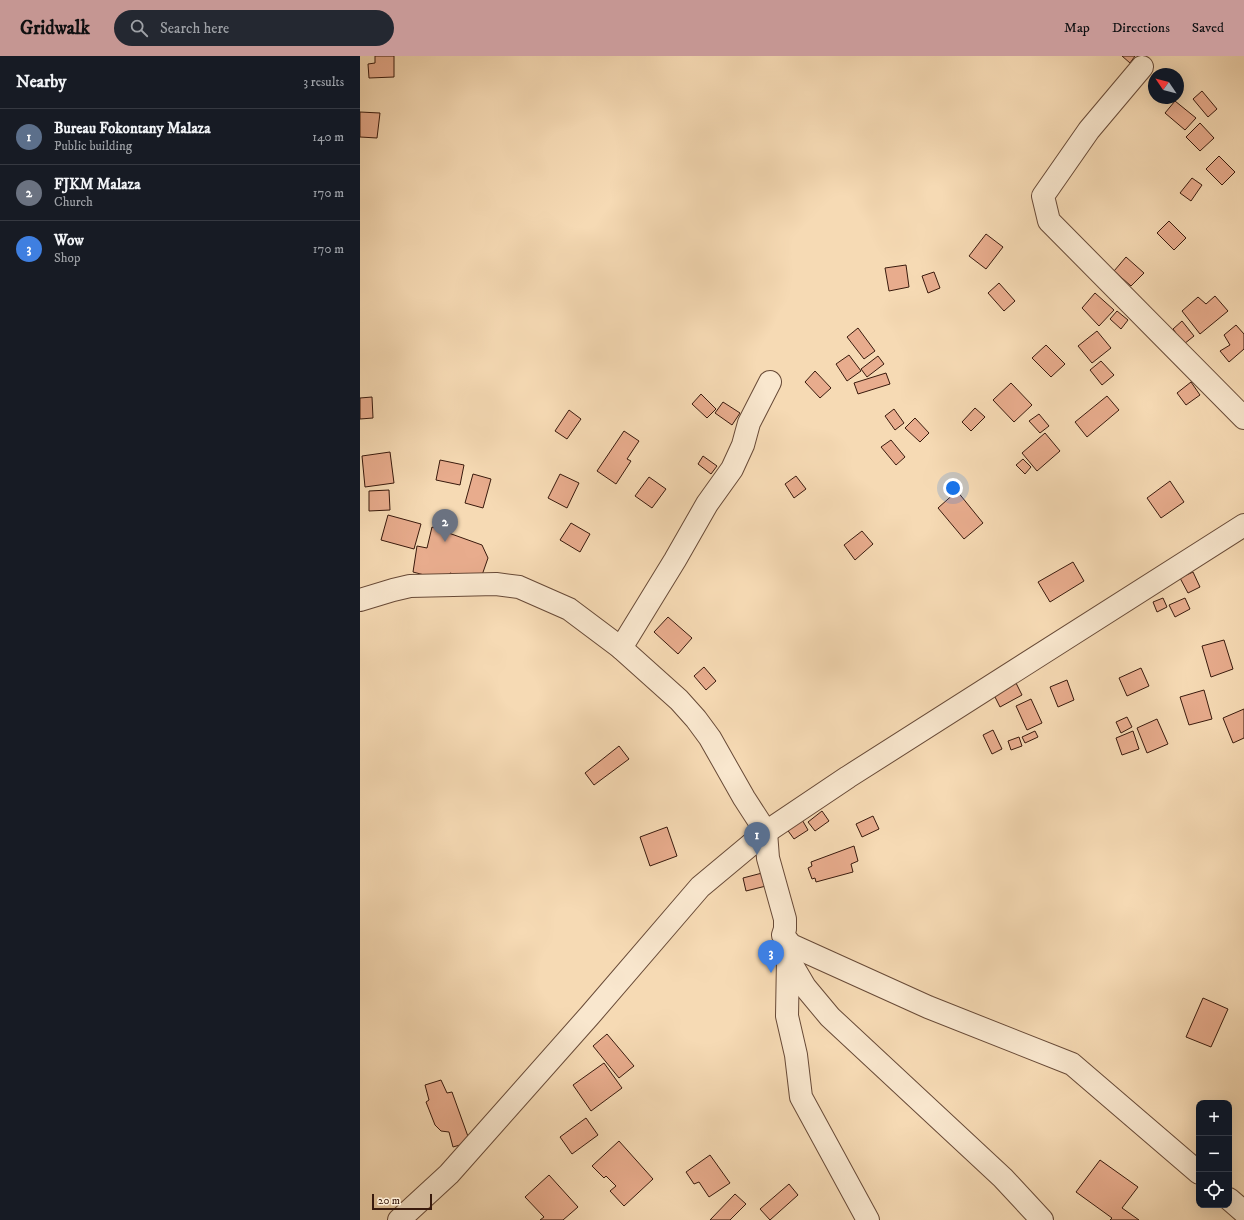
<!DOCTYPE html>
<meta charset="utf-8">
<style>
:root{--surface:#171b24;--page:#242831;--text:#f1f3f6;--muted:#9ea1a6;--line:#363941;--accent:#c59692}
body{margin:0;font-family:"IM FELL DW Pica",serif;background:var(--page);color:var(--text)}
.controls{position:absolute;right:12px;bottom:12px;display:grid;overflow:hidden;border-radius:8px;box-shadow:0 4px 16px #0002}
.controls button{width:36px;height:36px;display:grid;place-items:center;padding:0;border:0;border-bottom:1px solid var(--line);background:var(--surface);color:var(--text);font:20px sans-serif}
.compass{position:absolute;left:788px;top:12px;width:36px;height:36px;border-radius:50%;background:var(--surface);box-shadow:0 4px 16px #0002;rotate:305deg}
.scale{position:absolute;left:12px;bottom:10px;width:60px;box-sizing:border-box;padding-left:4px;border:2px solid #391a0d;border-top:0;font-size:11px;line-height:14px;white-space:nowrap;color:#391a0d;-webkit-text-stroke:3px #f9e7ce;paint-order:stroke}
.you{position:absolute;left:593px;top:432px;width:14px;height:14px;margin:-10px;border:3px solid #fff;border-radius:50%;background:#1a73e8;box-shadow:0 0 0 6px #1a73e833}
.badge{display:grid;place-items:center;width:26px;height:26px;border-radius:50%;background:var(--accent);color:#fff;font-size:13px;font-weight:700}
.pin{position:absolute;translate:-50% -33px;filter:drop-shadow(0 1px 2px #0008)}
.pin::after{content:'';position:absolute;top:21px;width:14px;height:12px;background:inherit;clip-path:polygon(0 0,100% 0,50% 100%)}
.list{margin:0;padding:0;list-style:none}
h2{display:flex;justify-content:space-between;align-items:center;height:52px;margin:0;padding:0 16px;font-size:17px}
h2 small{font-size:13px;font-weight:400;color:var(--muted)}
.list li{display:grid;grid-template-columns:26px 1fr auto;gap:12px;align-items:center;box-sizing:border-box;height:56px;padding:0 16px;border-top:1px solid var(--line)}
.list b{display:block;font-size:15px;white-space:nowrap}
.list p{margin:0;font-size:13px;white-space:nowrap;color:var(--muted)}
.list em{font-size:13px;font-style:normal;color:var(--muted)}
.icon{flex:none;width:22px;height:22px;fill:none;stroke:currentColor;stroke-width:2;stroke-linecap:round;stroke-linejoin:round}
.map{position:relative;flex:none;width:884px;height:1164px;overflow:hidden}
header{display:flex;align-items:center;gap:24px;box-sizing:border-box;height:56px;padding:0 20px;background:var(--accent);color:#111}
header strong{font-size:19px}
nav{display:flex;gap:22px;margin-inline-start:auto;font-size:14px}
.search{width:280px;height:36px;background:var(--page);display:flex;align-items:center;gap:10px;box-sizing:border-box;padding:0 14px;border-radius:22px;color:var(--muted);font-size:15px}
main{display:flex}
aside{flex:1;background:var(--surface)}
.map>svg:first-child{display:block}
</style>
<header>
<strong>Gridwalk</strong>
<div class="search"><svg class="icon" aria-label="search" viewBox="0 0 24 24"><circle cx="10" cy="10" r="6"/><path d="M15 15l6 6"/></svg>Search here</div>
<nav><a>Map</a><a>Directions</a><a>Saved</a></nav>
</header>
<main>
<aside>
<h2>Nearby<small>3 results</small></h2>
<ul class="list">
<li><span class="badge" style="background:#5c6f8a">1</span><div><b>Bureau Fokontany Malaza</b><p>Public building</p></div><em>140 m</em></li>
<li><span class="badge" style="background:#6b7280">2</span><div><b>FJKM Malaza</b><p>Church</p></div><em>170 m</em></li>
<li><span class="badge" style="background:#3f7fe0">3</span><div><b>Wow</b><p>Shop</p></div><em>170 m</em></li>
</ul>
</aside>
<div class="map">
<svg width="884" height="1164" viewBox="0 0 884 1164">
<rect width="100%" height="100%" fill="#f6dab4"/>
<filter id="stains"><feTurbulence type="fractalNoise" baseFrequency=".005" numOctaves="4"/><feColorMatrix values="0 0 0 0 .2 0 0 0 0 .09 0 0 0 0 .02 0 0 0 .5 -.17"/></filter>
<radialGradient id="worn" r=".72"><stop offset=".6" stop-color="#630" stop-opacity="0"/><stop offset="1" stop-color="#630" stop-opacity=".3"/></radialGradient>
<g fill="#e8ac8d" stroke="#391a0d">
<path d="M15,0H34V21L9,22L8,8L15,7Z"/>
<path d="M762,0H775L770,7Z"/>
<path d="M842,35L857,53L848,61L833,43Z"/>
<path d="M815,45L836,62L825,74L805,57Z"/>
<path d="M0,56L20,57L17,82L0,81Z"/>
<path d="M840,67L854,82L840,95L826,81Z"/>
<path d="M859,100L875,116L862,129L846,113Z"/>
<path d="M832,122L842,129L831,145L820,137Z"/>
<path d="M809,165L826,182L814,194L797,177Z"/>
<path d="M626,178L643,191L626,213L609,200Z"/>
<path d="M766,201L784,217L771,230L754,215Z"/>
<path d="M546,209L549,231L529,235L525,212Z"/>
<path d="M574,216L580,232L568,237L562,220Z"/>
<path d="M639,227L655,245L644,255L628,237Z"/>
<path d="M735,237L754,254L739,270L722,252Z"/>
<path d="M855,240L868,255L840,278L822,255L838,241L846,248Z"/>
<path d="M757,255L768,264L761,273L750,263Z"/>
<path d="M822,265L834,280L824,288L813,273Z"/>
<path d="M876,269L884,278V293L869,306L860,295L870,289L864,279Z"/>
<path d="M498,272L515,295L504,303L487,281Z"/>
<path d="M737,275L751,292L732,307L718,290Z"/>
<path d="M686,289L705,308L691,321L672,302Z"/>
<path d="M489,299L501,315L487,325L476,308Z"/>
<path d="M518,300L524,308L507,321L501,313Z"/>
<path d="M741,305L754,319L742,329L730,314Z"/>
<path d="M455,315L471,332L460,342L445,326Z"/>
<path d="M526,317L530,328L498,338L494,327Z"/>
<path d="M831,326L840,339L826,349L817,337Z"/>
<path d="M651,327L672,349L654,366L633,344Z"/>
<path d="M341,338L356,353L347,362L332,348Z"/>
<path d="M747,340L759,354L727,381L715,366Z"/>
<path d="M12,341L13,362L0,363V342Z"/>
<path d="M363,346L380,357L372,369L355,357Z"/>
<path d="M615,352L625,361L611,375L602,366Z"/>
<path d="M534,353L544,367L535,374L525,360Z"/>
<path d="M209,354L221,363L207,383L195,375Z"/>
<path d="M679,358L689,370L680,377L669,365Z"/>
<path d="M555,362L569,377L560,386L545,372Z"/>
<path d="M264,375L279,385L267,403L271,405L256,428L237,415Z"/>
<path d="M685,377L700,395L677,415L662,397Z"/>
<path d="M531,384L545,401L536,409L521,391Z"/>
<path d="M30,396L34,427L5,431L2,400Z"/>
<path d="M343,400L357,410L351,418L338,408Z"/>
<path d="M663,403L671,411L665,418L656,409Z"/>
<path d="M80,404L104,409L100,429L76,424Z"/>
<path d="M113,418L131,423L123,452L105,447Z"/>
<path d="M200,418L219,427L207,452L188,442Z"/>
<path d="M436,420L446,433L434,442L425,428Z"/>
<path d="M289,421L306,433L292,452L275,440Z"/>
<path d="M810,425L824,446L801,462L787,442Z"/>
<path d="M29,434L30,454L9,455V435Z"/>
<path d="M597,435L623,467L604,483L578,452Z"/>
<path d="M28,459L61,468L54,493L21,484Z"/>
<path d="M211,467L230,478L220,496L200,484Z"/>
<path d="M72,471L122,489L128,502L121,522L113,524L90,517L87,525L53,516L57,490L67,492Z"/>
<path d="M502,475L513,488L495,504L484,489Z"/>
<path d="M713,506L724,525L690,546L678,526Z"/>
<path d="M833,516L840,531L828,537L820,522Z"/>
<path d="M803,542L807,551L797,556L793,546Z"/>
<path d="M825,542L830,553L815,561L809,549Z"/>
<path d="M308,561L332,582L318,598L294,576Z"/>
<path d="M864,584L873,613L851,621L842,590Z"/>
<path d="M344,611L356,625L346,634L334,620Z"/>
<path d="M781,612L789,630L767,640L759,622Z"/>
<path d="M654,623L662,639L640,651L632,635Z"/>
<path d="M707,624L714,644L698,651L690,631Z"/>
<path d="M844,634L852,663L829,669L820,641Z"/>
<path d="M671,643L682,667L667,674L656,650Z"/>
<path d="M884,653V682L873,687L863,662Z"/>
<path d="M767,661L772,671L761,677L756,666Z"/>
<path d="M797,663L808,688L787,697L777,672Z"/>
<path d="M633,674L642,693L632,698L623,679Z"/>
<path d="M675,675L678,681L665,687L662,681Z"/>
<path d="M773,675L779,693L762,699L756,682Z"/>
<path d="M659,681L662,690L651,694L648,685Z"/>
<path d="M259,690L269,703L234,729L225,717Z"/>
<path d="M462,755L469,765L455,775L448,766Z"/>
<path d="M513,760L519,773L502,781L496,768Z"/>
<path d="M441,762L448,774L434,783L426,772Z"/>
<path d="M307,771L317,800L290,810L280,781Z"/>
<path d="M494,790L498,805L491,808L493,816L456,826L455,822L452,823L448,812L452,810L451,806Z"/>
<path d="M406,816L410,829L386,835L383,822Z"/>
<path d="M843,942L868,953L851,991L826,981Z"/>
<path d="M247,978L274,1010L259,1022L233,990Z"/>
<path d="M244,1007L262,1032L231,1055L213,1029Z"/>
<path d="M81,1024L87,1037L92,1036L110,1086L93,1091L89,1076L81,1075L75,1069L66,1046L69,1044L65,1029Z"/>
<path d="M226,1062L238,1079L212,1098L200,1081Z"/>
<path d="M259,1085L293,1123L264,1150L250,1135L256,1130L246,1120L244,1122L232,1110Z"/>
<path d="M350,1099L370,1127L349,1141L339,1126L334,1128L326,1116Z"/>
<path d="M740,1104L778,1131L762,1152L779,1164H750L752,1162L716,1136Z"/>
<path d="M189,1119L218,1151L203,1164H180L184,1161L165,1141Z"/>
<path d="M429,1128L438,1139L410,1164L400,1153Z"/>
<path d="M375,1138L386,1148L370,1164H350Z"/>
</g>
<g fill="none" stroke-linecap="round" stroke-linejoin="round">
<g stroke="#684a37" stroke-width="24">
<g id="minor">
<path d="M782,11L729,74L683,140L689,165L884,362"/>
<path d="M0,544L33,534L50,530L136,528L159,531L209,553L261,592L319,644L336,663L350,682L384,742L406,776L408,802L425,863V873L423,879L431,889L568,951L712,1008L839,1117"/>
<path d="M261,592L315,504L347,448L372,413L383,389L389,367L410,326"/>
<path d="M428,902L445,931L470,961L643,1122L682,1164"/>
<path d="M428,902L427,960L436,999L441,1041L508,1164"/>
<path d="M869,1143L884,1156"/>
<path d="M39,1164L89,1118L230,959L340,831L406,776L488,721L884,469"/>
</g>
</g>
<use href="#minor" stroke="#f9e7ce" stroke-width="22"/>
</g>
<rect width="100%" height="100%" filter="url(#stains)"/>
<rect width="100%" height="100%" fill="url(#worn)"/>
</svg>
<div class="controls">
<button>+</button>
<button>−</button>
<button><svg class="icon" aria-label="locate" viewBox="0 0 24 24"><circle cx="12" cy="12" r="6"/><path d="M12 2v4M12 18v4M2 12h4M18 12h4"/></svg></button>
</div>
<svg class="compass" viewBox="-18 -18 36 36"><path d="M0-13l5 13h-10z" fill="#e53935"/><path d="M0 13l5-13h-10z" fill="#9ea1a6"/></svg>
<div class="scale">20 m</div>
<div class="you"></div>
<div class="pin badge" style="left:397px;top:799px;background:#5c6f8a">1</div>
<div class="pin badge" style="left:85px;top:486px;background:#6b7280">2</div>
<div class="pin badge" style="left:411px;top:917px;background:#3f7fe0">3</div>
</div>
</main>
